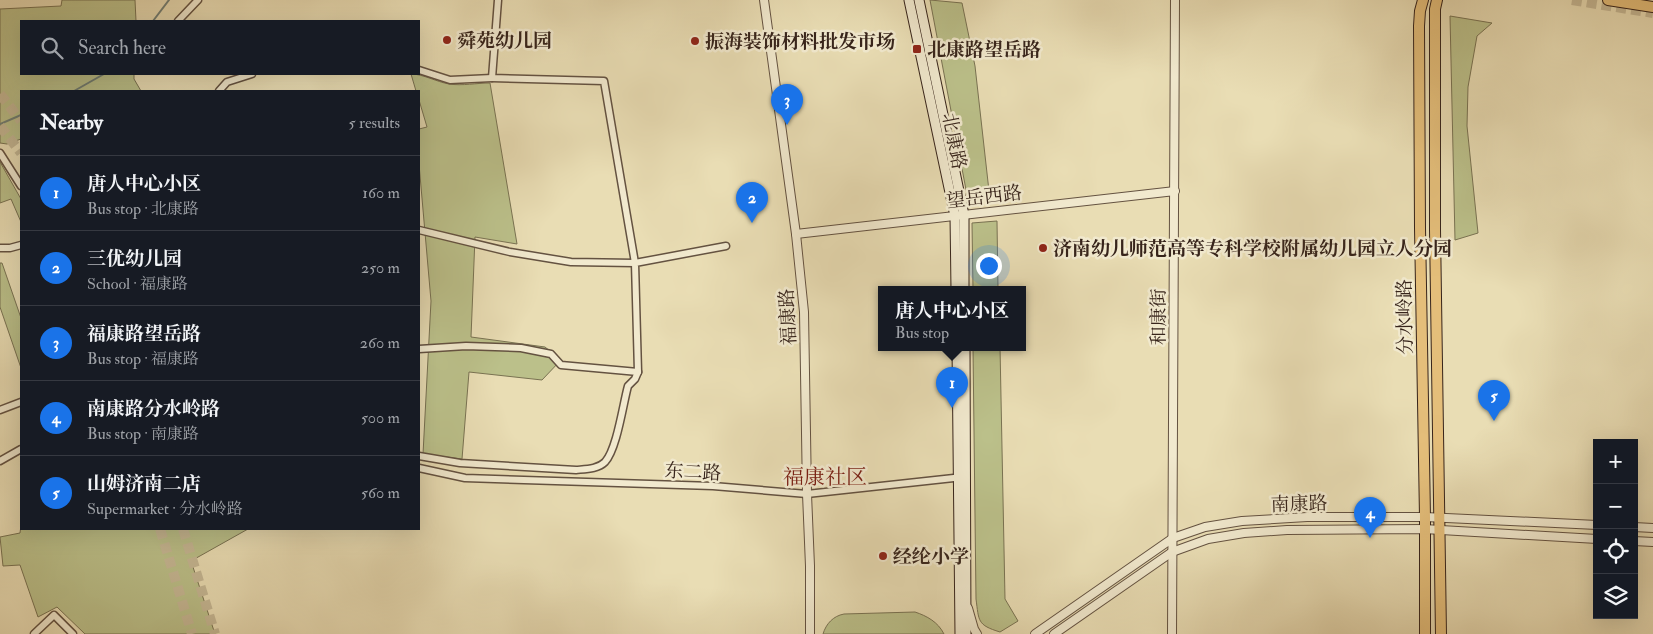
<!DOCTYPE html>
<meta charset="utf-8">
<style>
:root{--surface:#171b24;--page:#20242c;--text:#f1f3f6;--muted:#9ea1a6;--line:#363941;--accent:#1a73e8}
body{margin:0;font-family:"IM FELL Double Pica","Noto Serif SC",serif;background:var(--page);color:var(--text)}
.controls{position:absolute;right:15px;bottom:15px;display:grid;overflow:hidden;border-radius:0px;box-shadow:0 5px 20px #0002}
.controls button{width:45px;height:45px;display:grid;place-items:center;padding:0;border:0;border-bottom:1px solid var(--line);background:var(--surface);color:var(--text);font:25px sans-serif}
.you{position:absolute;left:988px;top:265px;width:18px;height:18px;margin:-12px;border:4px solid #fff;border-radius:50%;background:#1a73e8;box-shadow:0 0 0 8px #1a73e833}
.badge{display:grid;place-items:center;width:32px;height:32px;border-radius:50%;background:var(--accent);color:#fff;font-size:16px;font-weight:700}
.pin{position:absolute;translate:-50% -41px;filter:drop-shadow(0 1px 2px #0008)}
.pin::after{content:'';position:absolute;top:26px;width:18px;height:15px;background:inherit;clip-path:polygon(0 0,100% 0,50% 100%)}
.popup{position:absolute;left:878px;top:286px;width:148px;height:65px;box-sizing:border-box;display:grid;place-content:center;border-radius:0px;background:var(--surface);filter:drop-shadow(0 1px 4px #0005);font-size:16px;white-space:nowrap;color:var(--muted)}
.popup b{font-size:19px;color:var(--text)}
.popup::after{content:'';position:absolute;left:50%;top:100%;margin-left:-10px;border:10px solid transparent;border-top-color:var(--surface)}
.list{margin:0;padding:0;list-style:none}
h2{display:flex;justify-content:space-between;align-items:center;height:65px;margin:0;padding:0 20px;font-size:21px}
h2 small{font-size:16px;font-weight:400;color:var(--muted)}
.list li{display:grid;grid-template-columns:32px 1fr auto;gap:15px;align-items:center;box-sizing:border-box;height:75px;padding:0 20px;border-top:1px solid var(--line)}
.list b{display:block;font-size:19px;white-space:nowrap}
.list p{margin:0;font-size:16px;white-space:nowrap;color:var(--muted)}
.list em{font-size:16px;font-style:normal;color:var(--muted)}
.icon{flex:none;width:28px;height:28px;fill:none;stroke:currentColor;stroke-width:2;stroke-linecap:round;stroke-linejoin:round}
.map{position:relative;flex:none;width:1653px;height:634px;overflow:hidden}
.search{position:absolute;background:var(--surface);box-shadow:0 5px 20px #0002;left:20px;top:20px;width:400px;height:55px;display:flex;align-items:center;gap:12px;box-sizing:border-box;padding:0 18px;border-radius:0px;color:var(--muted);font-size:19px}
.panel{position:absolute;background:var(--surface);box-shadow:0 5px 20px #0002;left:20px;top:90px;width:400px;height:440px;border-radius:0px}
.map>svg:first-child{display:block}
</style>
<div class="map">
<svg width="1653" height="634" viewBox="0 0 1653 634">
<rect width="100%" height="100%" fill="#e9ddb4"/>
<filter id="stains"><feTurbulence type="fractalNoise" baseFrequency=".004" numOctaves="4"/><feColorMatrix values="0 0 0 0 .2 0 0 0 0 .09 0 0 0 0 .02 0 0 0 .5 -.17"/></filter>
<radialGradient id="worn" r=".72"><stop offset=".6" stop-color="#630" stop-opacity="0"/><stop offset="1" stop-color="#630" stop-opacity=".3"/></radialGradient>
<g fill="#bbc08a" stroke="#797252">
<path d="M62,0H135L136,21H21V74H134V79L141,91H21V139L7,144L0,143V9L61,6Z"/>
<path d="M930,0L962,3L975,66L989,191L967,195Z"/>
<path d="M1450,16L1492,23L1477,36L1468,87L1467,126L1478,233L1455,240Z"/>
<path d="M411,74C423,74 437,82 449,84C462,86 477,83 490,83L517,244L475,237L471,337L545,347L561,360L542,380L469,372L462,459L423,454L431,301L419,164V129L427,127L419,100V91H416Z"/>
<path d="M0,162L21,199V222L11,199L0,203Z"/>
<path d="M997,221L998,289H973L972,223Z"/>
<path d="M0,263H2L21,318V368L0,307Z"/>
<path d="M973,347H1000L1005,599L1018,621L1000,632C977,625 979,621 976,599Z"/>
<path d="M21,525V529H248L191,561L215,634H85L57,607L38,617L20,565L3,566L0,537L20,533Z"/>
<path d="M915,612C927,616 938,622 944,634H823C826,624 833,616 844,614Z"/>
</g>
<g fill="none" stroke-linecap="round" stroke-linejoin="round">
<g stroke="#717f76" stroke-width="2">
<path d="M153,21L169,0"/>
<path d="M74,91L104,74"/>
<path d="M0,124L21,115"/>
</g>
<g stroke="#c5b895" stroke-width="10" stroke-dasharray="10 5" stroke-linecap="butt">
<path d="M1572,0L1653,13"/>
<path d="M0,94L21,121"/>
<path d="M0,126L21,153"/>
<path d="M160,529L192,634"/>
<path d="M183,529L215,634"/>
</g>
<g stroke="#645241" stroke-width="9">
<g id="minor">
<path d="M178,21L198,0"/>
<path d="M419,70L450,80L492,78"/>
<path d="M219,91L227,82L252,74"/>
<path d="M0,153L21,186"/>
<path d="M419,230L510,252L571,262L635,263L604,81L492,78L498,0"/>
<path d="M0,248H10L21,245"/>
<path d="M419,349L466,346L521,348L551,354L561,365L638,372L635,263L726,246"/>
<path d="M0,410L21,402"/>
<path d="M419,456L460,463L576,470C586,469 598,469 605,462C617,449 623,404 628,386L635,379L638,372"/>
<path d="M0,461L21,449"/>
<path d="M419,468L465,478L713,486L807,494L963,477"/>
<path d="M34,634L54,615L73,634"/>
</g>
</g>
<g stroke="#645241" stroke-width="10">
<g id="tertiary">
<path d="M764,0L796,234L804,312L807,494L810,566V634"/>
<path d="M796,234L1175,191"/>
<path d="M1634,527L1653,528"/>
<path d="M1634,541L1653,542"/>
<path d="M968,608L974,629L977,634"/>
<path d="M1035,634L1173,538L1205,527L1242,521L1307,517H1425L1597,525"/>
<path d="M1054,634L1172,552L1208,539L1244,533L1287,530L1424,529L1597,539"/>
<path d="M1172,634L1175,0"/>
</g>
</g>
<g stroke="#37241b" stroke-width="11">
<g id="secondary">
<path d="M909,0L955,216L956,289"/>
<path d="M919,0L964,215V289"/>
<path d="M957,347L960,634"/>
<path d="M965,347L966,634"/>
</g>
</g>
<g stroke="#37241b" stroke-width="12">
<g id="primary">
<path d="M1423,0L1420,11L1419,26L1420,228L1425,517V634"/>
<path d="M1437,0L1435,9V230L1441,634"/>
<path d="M1608,0L1653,7"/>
</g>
</g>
<use href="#minor" stroke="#f1e9ce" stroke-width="6"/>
<use href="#tertiary" stroke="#f1e9ce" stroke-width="8"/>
<use href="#secondary" stroke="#f1e9ce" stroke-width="9"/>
<use href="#primary" stroke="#e4be7a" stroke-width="10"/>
</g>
<g fill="#8f2418" stroke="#f1e9ce" stroke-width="2">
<circle cx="447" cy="40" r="5"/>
<circle cx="695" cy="41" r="5"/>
<rect x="912" y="44" width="10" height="10" rx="2.5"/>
<circle cx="1043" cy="248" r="5"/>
<circle cx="883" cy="556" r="5"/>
</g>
<g text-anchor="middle" stroke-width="5" stroke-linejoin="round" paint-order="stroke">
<g font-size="19" font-weight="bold" fill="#37241b" stroke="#f1e9ce" text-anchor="start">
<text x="457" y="47">舜苑幼儿园</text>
<text x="705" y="48">振海装饰材料批发市场</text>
<text x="927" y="56">北康路望岳路</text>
<text x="1053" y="255">济南幼儿师范高等专科学校附属幼儿园立人分园</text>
<text x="893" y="563">经纶小学</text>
</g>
<g font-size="19" fill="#37241b" stroke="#f1e9ce">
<text transform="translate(955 141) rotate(79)" y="7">北康路</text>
<text transform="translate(984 196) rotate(-7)" y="7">望岳西路</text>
<text transform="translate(787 317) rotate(-93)" y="7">福康路</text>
<text transform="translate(1158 317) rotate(-90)" y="7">和康街</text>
<text transform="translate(1404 317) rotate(-91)" y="7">分水岭路</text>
<text transform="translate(693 471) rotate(3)" y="7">东二路</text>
<text transform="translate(1299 503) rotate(-2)" y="7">南康路</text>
</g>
<g font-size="21" fill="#7a1f14" stroke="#f1e9ce">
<text x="825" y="484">福康社区</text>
</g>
</g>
<rect width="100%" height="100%" filter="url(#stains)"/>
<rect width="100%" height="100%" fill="url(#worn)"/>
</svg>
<div class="controls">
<button>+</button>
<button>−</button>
<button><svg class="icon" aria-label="locate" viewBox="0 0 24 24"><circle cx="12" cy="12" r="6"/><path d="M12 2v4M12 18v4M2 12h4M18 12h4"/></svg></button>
<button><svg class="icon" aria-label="layers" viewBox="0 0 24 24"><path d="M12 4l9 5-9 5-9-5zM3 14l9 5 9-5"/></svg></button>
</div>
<div class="you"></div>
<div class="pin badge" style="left:952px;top:408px">1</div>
<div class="popup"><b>唐人中心小区</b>Bus stop</div>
<div class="pin badge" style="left:752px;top:223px">2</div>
<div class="pin badge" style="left:787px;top:125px">3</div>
<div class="pin badge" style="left:1370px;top:538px">4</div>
<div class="pin badge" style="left:1494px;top:421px">5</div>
<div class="search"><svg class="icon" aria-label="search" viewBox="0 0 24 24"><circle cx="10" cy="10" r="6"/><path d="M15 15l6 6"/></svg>Search here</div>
<section class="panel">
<h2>Nearby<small>5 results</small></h2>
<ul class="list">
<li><span class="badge">1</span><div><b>唐人中心小区</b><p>Bus stop · 北康路</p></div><em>160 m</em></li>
<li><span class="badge">2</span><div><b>三优幼儿园</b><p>School · 福康路</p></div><em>250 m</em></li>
<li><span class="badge">3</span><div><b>福康路望岳路</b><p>Bus stop · 福康路</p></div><em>260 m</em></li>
<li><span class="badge">4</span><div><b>南康路分水岭路</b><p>Bus stop · 南康路</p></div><em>500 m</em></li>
<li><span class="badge">5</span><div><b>山姆济南二店</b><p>Supermarket · 分水岭路</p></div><em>560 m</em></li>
</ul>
</section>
</div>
